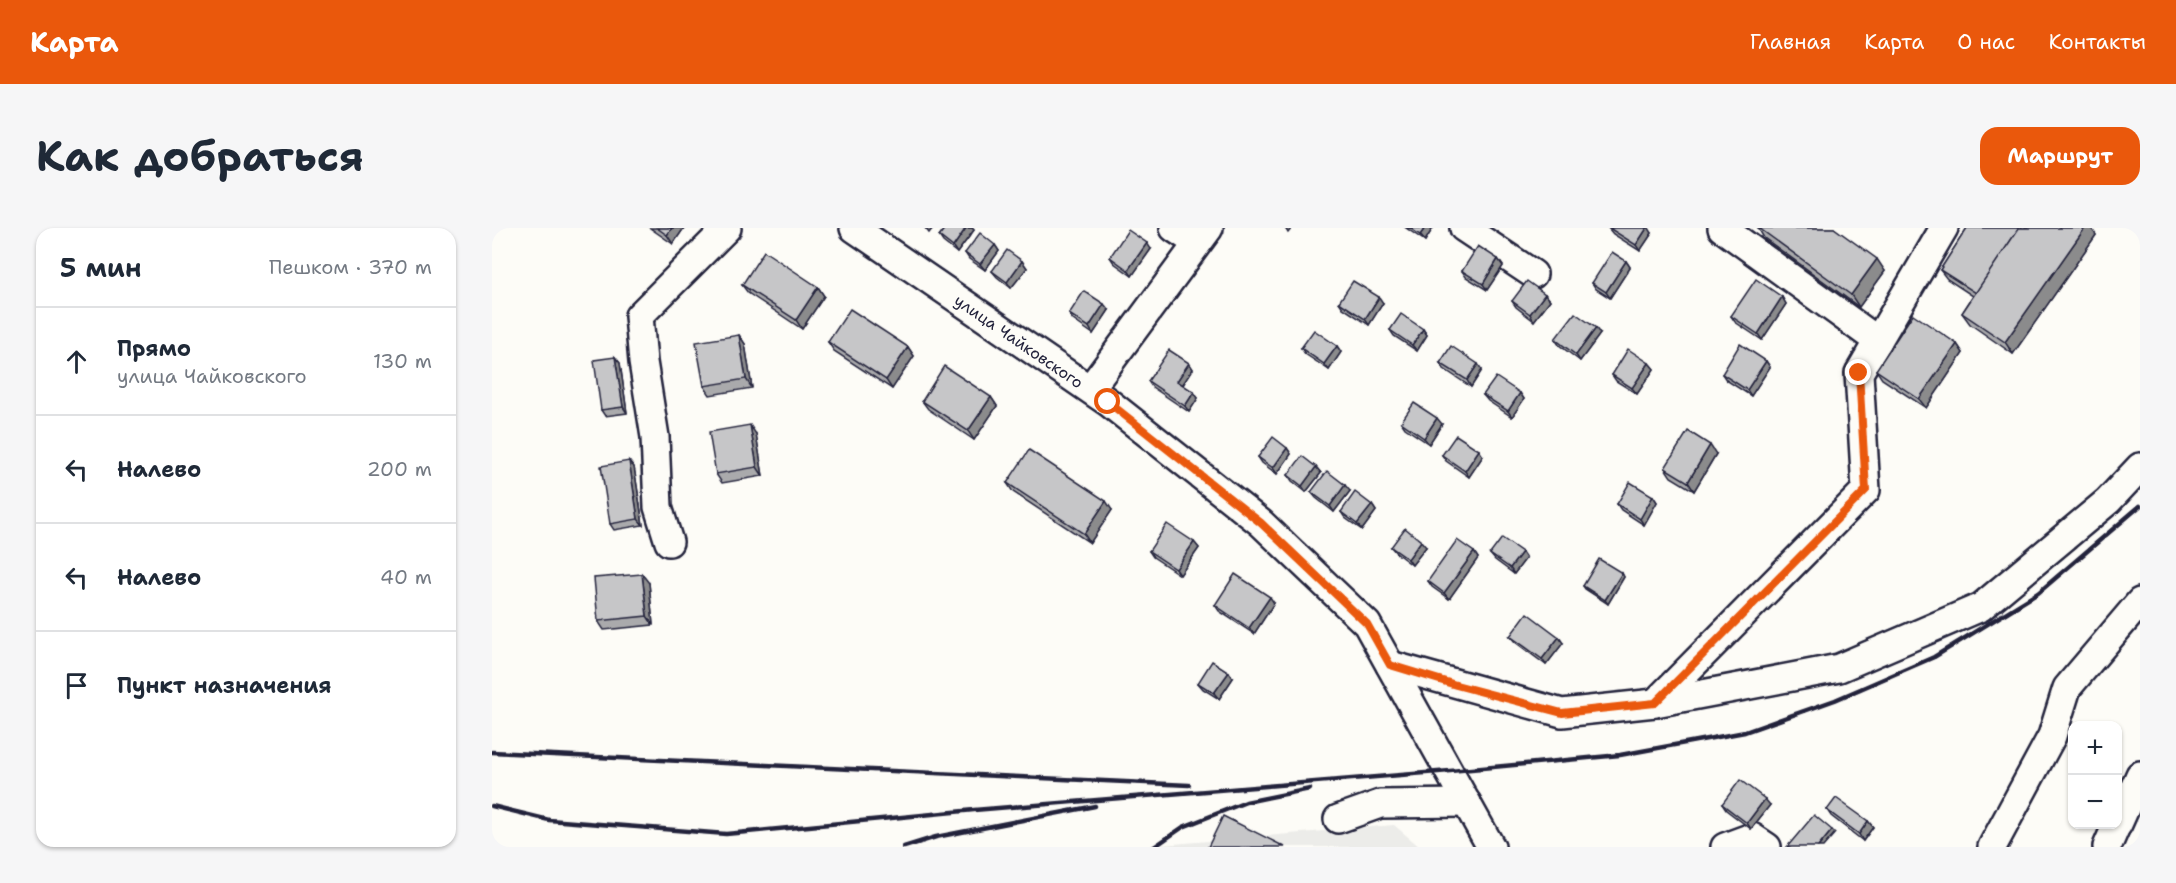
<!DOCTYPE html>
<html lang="ru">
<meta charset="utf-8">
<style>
:root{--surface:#fff;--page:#f6f6f7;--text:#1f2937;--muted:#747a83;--line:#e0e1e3;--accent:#ea580c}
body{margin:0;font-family:"Shantell Sans",sans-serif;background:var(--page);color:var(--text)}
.controls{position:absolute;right:18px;bottom:18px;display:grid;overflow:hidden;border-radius:12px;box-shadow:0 2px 4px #0004}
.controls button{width:54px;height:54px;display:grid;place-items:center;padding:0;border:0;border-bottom:2px solid var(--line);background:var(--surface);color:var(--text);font:30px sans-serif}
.stop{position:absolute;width:18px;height:18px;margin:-14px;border:4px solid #ea580c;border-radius:50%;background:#fff}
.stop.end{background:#ea580c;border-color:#fff;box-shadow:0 2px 6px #0008}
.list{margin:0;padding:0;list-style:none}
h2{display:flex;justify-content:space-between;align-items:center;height:78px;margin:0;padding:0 24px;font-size:26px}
h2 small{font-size:20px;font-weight:400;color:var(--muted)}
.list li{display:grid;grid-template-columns:39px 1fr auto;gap:18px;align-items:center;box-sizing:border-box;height:108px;padding:0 24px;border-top:2px solid var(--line)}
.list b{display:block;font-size:22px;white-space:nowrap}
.list p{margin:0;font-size:20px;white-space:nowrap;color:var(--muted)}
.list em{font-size:20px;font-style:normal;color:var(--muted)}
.icon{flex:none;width:33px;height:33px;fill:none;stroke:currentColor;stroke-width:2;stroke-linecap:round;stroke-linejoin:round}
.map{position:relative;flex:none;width:1648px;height:619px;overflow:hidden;border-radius:18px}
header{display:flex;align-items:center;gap:36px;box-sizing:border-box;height:84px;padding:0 30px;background:var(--accent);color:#fff}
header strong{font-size:28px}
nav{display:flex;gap:33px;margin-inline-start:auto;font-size:21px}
.intro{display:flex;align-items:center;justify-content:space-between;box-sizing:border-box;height:144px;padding:0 36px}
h1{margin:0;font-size:42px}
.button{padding:15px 27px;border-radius:18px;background:var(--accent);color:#fff;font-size:21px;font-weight:700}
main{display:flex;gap:36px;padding:0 36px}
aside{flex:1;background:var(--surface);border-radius:18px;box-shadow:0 2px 4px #0004}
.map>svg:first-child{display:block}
</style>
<header>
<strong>Карта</strong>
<nav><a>Главная</a><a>Карта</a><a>О нас</a><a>Контакты</a></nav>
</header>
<div class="intro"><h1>Как добраться</h1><a class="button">Маршрут</a></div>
<main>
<aside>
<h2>5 мин<small>Пешком · 370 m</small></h2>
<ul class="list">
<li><svg class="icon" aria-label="ahead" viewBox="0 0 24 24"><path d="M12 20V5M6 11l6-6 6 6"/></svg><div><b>Прямо</b><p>улица Чайковского</p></div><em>130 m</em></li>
<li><svg class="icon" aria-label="left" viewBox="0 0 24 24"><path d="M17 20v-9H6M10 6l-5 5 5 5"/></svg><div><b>Налево</b></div><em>200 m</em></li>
<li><svg class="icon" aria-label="left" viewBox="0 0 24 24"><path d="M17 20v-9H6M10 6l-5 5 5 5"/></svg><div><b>Налево</b></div><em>40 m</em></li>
<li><svg class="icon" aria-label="arrive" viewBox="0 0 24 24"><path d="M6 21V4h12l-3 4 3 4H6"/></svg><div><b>Пункт назначения</b></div></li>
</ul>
</aside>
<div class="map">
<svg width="1648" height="619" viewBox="0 0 1648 619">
<rect width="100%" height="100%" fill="#fdfcf7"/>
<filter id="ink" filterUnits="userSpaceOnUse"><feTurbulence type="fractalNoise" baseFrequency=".0167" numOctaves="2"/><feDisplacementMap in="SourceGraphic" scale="12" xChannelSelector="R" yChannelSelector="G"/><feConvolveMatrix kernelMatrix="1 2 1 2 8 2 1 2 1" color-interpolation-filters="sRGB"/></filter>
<g filter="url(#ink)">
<path fill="#ecece9" d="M902,597L928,619H646Z"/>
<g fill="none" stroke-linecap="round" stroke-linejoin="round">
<g stroke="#22223b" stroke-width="32">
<g id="minor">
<path id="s1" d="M362,0L616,174L769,295L875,396L999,619"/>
<path d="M682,0L705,15"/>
<path d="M972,0L1041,46"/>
<path d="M1230,0L1386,113"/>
<path d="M598,161L717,0"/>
<path d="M177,314L166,279L163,209L151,134L147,88L235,0"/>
<path d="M898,437L1070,485L1163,475L1347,440L1489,379L1616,273L1648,239"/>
<path d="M1163,475L1374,262L1367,145L1452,0"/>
<path d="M846,591L888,576L975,575"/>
<path d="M1626,596L1648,547"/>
<path d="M1233,619L1260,609L1275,619"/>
<path d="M1500,619L1560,508L1575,460L1648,374"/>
<path d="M1615,619L1625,596"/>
</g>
</g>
<use href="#minor" stroke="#fdfcf7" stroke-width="27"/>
<g stroke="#22223b" stroke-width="4.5">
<path d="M0,524L697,557"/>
<path d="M0,578L57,592L234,606L482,582L958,543L1128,527L1253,504L1343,472L1442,429L1546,365L1648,278"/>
<path d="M412,619L444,609L603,578"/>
<path d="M662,619L691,599L754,574L818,561"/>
</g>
</g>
<g fill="#aaaaac" stroke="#22223b" stroke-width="1.5">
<path d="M158,0H192L181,16Z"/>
<path d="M453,0H480L482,2L465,25L451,14L447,8Z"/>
<path d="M914,0H941L933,13Z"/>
<path d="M1116,0L1160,5L1148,23L1121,6Z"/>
<path d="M1266,0H1342L1393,43L1367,79L1272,10Z"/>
<path d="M1475,0H1599L1604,7L1521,126L1478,96L1470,85L1481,68L1455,51L1448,42Z"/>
<path d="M503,17L507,23L493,42L477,31L473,25Z"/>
<path d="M659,21L640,48L622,35L618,29Z"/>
<path d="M1006,31L1011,38L995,62L974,49L970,43Z"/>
<path d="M530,33L535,40L519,60L505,49L500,43Z"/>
<path d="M1134,33L1138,39L1118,70L1104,61L1100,55Z"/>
<path d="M250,57L326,59L332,68L310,101L256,65Z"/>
<path d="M1053,66L1058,72L1042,93L1024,79L1020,73Z"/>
<path d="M1290,69L1294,76L1270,112L1243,94L1239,88Z"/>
<path d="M847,74L891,75L877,97L851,80Z"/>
<path d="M617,82L601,106L581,92L577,86Z"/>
<path d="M931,101L935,107L925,123L902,108L898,102Z"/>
<path d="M1108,106L1088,133L1067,117L1063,111Z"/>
<path d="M247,107L253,116L260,160L218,167L212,158Z"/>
<path d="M336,114L416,119L422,128L400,161L342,123Z"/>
<path d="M1465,116L1471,125L1434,180L1390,151L1384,142Z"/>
<path d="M845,118L849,124L837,142L813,126L809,120Z"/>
<path d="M123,129L128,135L135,185L113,188L109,182Z"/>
<path d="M1274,133L1278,139L1259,168L1234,152L1230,146Z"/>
<path d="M697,135L701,141L691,157L706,170L697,184L660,159L656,153Z"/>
<path d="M948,135L990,142L979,159L952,141Z"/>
<path d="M1157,135L1162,141L1145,166L1124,153L1120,147Z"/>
<path d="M1028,165L1032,171L1020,189L996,173L991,167Z"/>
<path d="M499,169L505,178L482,212L436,181L430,173Z"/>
<path d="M909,194L950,196L937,216L913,200Z"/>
<path d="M264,206L271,248L230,255L224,246Z"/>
<path d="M795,220L799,226L785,246L770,235L766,229Z"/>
<path d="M1224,226L1202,263L1179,249L1173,240Z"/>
<path d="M950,227L991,228L977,249L954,233Z"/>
<path d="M137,233L142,239L151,297L122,302L118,296Z"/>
<path d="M824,239L829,245L814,264L800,253L796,247Z"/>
<path d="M515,255L620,282L598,315L521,264Z"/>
<path d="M858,263L842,284L824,270L819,264Z"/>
<path d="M1161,268L1165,274L1152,297L1129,282L1125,276Z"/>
<path d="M880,277L884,283L870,302L853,290L849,284Z"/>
<path d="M702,314L707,320L688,347L661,329L657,323Z"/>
<path d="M899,319H934L920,337L904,325Z"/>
<path d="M982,324L986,330L957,371L940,359L936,353Z"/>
<path d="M998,326L1034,330L1022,346L1003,332Z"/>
<path d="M1130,345L1132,349L1116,376L1093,361L1091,358Z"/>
<path d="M157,355L161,397L112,402L106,393Z"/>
<path d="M782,375L762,406L727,383L723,377Z"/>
<path d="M1018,408L1071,415L1054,437L1023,414Z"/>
<path d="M741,450L727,471L711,461L706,455Z"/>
<path d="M1230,576L1278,577L1259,601L1234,582Z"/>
<path d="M1335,582L1376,593L1381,599L1371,613L1339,588Z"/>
</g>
<g fill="#8b8b8c" stroke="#22223b" stroke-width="1.5">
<path d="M180,0H192L181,16L175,7Z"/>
<path d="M433,0H441L437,5Z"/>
<path d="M474,0H480L482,2L465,25L461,19Z"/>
<path d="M793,0H800L796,5Z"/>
<path d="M933,0H941L933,13L928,7Z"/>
<path d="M1155,0H1157L1160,5L1148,23L1144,17Z"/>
<path d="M1593,0H1599L1604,7L1521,126L1513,114Z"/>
<path d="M655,15L659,21L640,48L636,42Z"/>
<path d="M503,17L507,23L493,42L488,36Z"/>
<path d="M1006,31L1011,38L995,62L991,56Z"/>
<path d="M1385,31L1393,43L1367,79L1359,67Z"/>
<path d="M530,33L535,40L519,60L515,54Z"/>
<path d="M1134,33L1138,39L1118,70L1114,64Z"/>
<path d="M326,59L332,68L310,101L304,92Z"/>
<path d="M1053,66L1058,72L1042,93L1038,86Z"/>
<path d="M887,69L891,75L877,97L873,91Z"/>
<path d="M1290,69L1294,76L1270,112L1266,106Z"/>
<path d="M612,76L617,82L601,106L597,99Z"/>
<path d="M1104,100L1108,106L1088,133L1084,127Z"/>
<path d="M931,101L935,107L925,123L920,117Z"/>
<path d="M247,107L253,116L260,160L254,151Z"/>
<path d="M1465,116L1471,125L1434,180L1427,171Z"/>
<path d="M845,118L849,124L837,142L832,136Z"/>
<path d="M416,119L422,128L400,161L394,152Z"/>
<path d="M123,129L128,135L135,185L131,179Z"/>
<path d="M1274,133L1278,139L1259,168L1255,162Z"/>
<path d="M697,135L701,141L689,159L685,153Z"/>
<path d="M1157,135L1162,141L1145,166L1140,160Z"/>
<path d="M986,136L990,142L979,159L975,152Z"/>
<path d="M702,164L706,170L697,184L693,178Z"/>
<path d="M1028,165L1032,171L1020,189L1016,183Z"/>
<path d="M499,169L505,178L482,212L476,203Z"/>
<path d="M945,190L950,196L937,216L932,210Z"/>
<path d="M258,197L264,206L271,248L265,239Z"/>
<path d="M1218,217L1224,226L1202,263L1196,254Z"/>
<path d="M795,220L799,226L785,246L781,240Z"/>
<path d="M987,222L991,228L977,249L973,243Z"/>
<path d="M137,233L142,239L151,297L146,291Z"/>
<path d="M824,239L829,245L814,264L810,258Z"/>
<path d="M853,257L858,263L842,284L838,278Z"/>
<path d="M1161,268L1165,274L1152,297L1148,291Z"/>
<path d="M614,273L620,282L598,315L592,306Z"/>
<path d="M880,277L884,283L870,302L865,296Z"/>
<path d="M929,313L934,319L920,337L916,331Z"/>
<path d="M702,314L707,320L688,347L684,341Z"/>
<path d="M982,324L986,330L957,371L952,365Z"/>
<path d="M1030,324L1034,330L1022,346L1018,340Z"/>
<path d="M1130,345L1132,349L1116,376L1113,372Z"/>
<path d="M150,346L157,355L161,397L155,388Z"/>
<path d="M778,369L782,375L762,406L757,400Z"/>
<path d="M1067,409L1071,415L1054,437L1050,431Z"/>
<path d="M737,444L741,450L727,471L722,465Z"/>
<path d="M1273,571L1278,577L1259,601L1255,595Z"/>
<path d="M1376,593L1381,599L1371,613L1367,606Z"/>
<path d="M1340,602L1343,605L1331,619H1326Z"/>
</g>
<g fill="#c6c6c8" stroke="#22223b" stroke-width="1.5">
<path d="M165,0H180L175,7Z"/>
<path d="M453,0H474L461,19L447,8Z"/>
<path d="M918,0H933L928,7Z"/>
<path d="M1117,0H1155L1144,17Z"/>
<path d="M1267,0H1342L1385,31L1359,67Z"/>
<path d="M1475,0H1527L1484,65L1448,42Z"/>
<path d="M1527,0H1593L1513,114L1470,85Z"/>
<path d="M636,2L655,15L636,42L618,29Z"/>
<path d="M488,5L503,17L488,36L473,25Z"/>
<path d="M986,18L1006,31L991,56L970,43Z"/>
<path d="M515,22L530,33L515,54L500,43Z"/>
<path d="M272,23L326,59L304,92L250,57Z"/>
<path d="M1120,24L1134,33L1114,64L1100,55Z"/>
<path d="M1264,51L1290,69L1266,106L1239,88Z"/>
<path d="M861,53L887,69L873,91L847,74Z"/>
<path d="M1035,53L1053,66L1038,86L1020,73Z"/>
<path d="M592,63L612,76L597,99L577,86Z"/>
<path d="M358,81L416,119L394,152L336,114Z"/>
<path d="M1083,85L1104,100L1084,127L1063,111Z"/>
<path d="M909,86L931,101L920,117L898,102Z"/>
<path d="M1421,86L1465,116L1427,171L1384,142Z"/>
<path d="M822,102L845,118L832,136L809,120Z"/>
<path d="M247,107L254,151L212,158L204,114Z"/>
<path d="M1248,116L1274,133L1255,162L1230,146Z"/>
<path d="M959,118L986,136L975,152L948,135Z"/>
<path d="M1136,121L1157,135L1140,160L1120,147Z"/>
<path d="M677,122L697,135L685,153L702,164L693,178L656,153Z"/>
<path d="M123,129L131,179L109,182L102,132Z"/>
<path d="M452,138L499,169L476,203L430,173Z"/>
<path d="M1004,149L1028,165L1016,183L991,167Z"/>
<path d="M922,175L945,190L932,210L909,194Z"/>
<path d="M258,197L265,239L224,246L217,204Z"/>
<path d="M1196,203L1218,217L1196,254L1173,240Z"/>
<path d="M964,207L987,222L973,243L950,227Z"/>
<path d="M781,209L795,220L781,240L766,229Z"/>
<path d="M537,222L614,273L592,306L515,255Z"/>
<path d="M810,228L824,239L810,258L796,247Z"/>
<path d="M137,233L146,291L118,296L109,238Z"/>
<path d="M835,243L853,257L838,278L819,264Z"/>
<path d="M1138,254L1161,268L1148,291L1125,276Z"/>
<path d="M863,264L880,277L865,296L849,284Z"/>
<path d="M675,296L702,314L684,341L657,323Z"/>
<path d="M913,300L929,313L916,331L899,319Z"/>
<path d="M1010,310L1030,324L1018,340L998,326Z"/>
<path d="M965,312L982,324L952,365L936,353Z"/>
<path d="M1107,331L1130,345L1113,372L1091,358Z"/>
<path d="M150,346L155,388L106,393L102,350Z"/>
<path d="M743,346L778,369L757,400L723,377Z"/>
<path d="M1035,385L1067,409L1050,431L1018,408Z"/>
<path d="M720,433L737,444L722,465L706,455Z"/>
<path d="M1248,552L1273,571L1255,595L1230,576Z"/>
<path d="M1344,570L1376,593L1367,606L1335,582Z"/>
<path d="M1322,587L1340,602L1326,619H1295Z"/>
<path d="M731,588L793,619H716Z"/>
</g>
</g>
<g fill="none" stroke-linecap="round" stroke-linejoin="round" filter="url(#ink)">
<path stroke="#ea580c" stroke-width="8" d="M616,174L769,295L875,396L898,437L964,457L1070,485L1163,475L1374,262L1367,145"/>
</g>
<g text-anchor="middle" stroke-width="5" stroke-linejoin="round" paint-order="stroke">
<g font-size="16" fill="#22223b" stroke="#fdfcf7">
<text dy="6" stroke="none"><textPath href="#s1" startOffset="200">улица Чайковского</textPath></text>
</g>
</g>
</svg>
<div class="controls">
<button>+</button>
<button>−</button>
</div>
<div class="stop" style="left:616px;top:174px"></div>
<div class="stop end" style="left:1367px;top:145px"></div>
</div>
</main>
